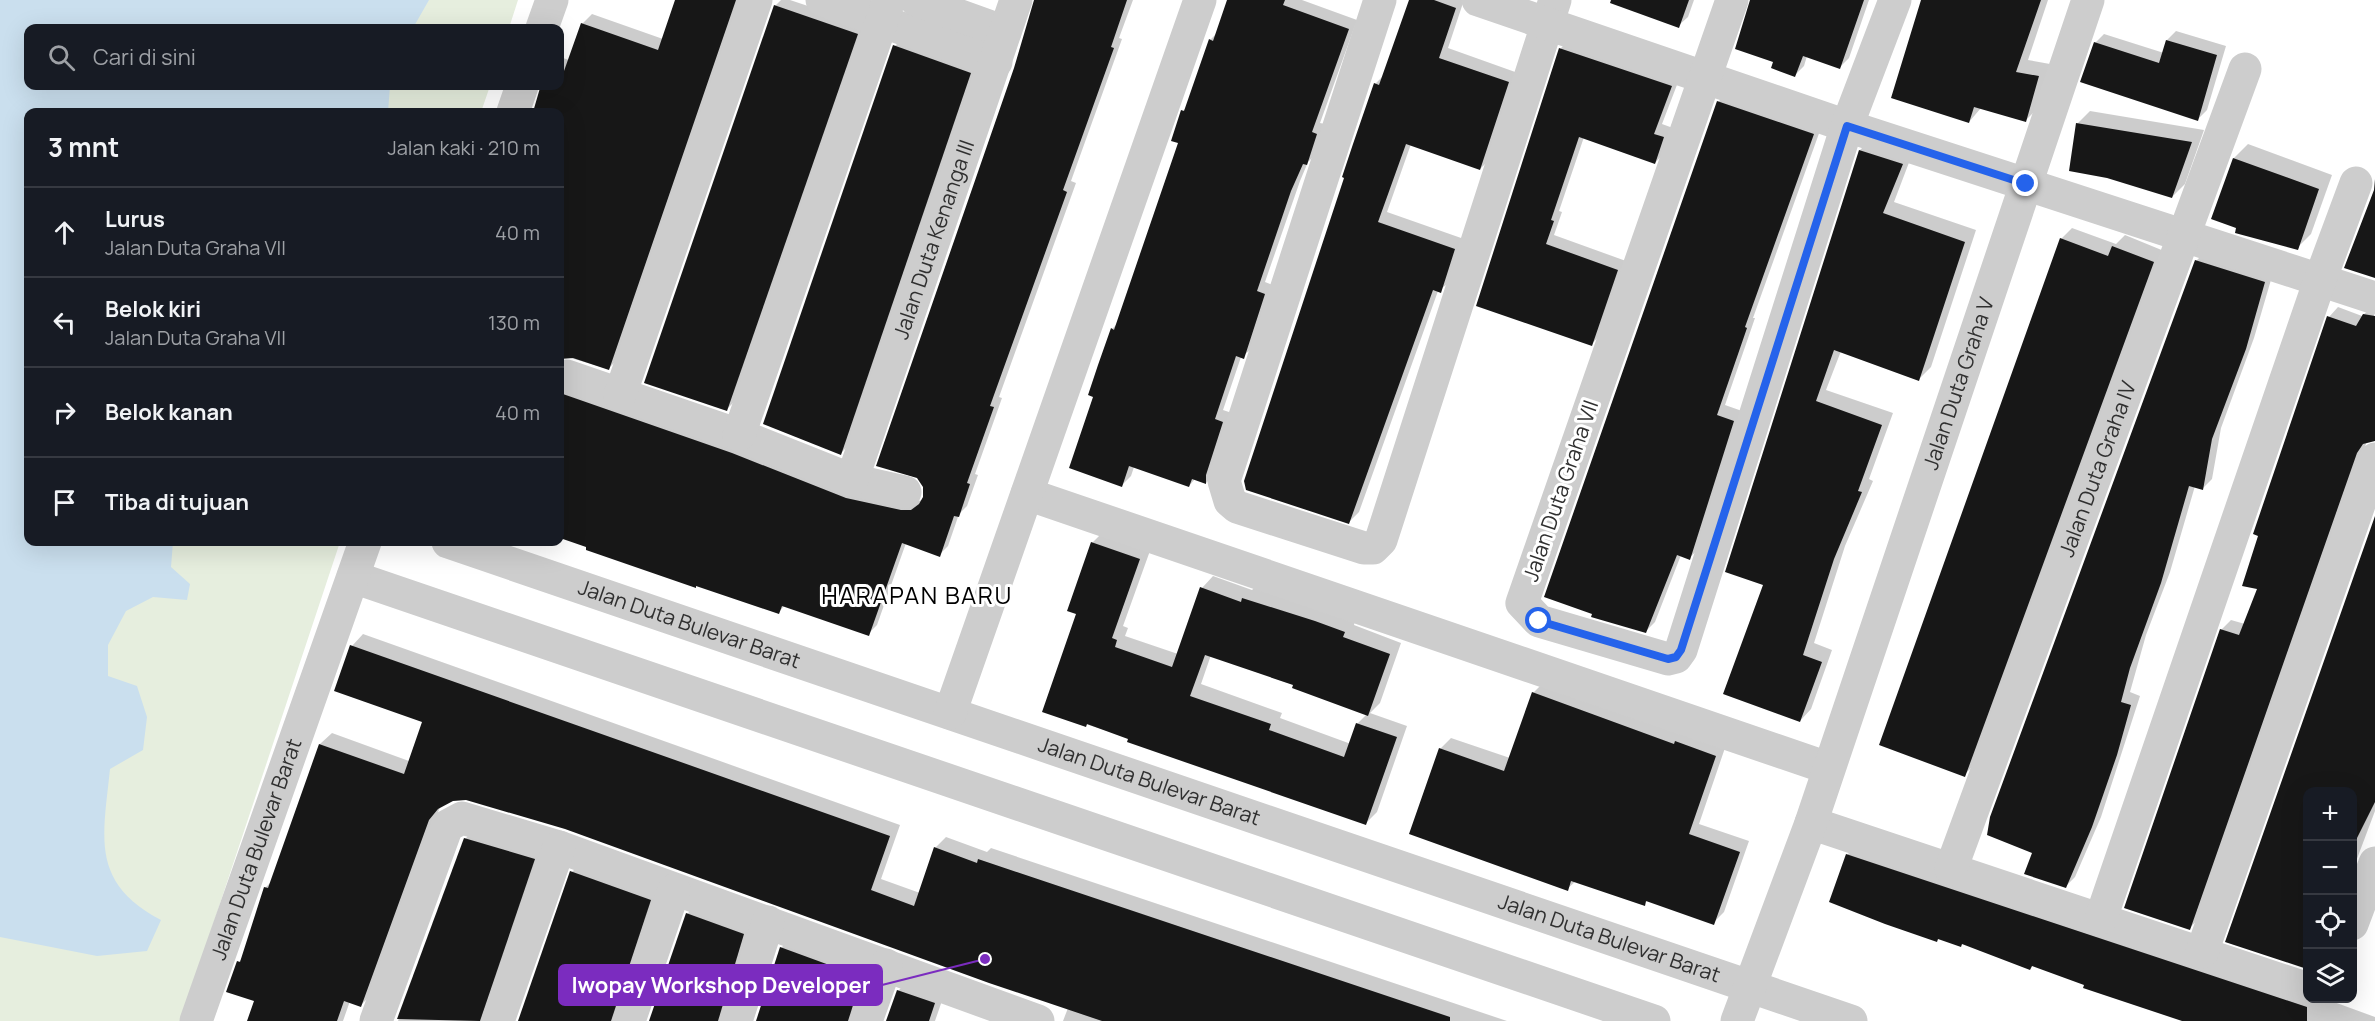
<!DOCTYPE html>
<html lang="id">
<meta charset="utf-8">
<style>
:root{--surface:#171b24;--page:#20242c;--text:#f1f3f6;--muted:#9ea1a6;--line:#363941}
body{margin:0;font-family:Manrope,sans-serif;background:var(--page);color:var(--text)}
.controls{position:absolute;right:18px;bottom:18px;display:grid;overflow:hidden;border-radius:12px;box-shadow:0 6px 24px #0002}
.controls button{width:54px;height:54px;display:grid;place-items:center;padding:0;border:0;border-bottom:2px solid var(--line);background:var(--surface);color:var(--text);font:30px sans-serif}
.stop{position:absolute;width:18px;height:18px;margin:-14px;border:4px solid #2563eb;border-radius:50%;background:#fff}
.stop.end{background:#2563eb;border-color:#fff;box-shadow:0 2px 6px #0008}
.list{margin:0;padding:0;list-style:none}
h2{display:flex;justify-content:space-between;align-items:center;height:78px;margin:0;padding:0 24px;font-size:26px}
h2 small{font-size:20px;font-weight:400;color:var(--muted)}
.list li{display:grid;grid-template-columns:39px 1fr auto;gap:18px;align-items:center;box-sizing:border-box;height:90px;padding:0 24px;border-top:2px solid var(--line)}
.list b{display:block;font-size:22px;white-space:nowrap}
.list p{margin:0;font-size:20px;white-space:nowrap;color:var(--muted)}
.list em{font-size:20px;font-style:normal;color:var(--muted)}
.icon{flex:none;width:33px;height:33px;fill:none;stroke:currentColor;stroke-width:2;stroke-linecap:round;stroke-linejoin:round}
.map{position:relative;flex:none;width:2375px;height:1021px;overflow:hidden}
.search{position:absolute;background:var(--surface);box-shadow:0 6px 24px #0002;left:24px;top:24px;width:540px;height:66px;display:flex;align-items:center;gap:15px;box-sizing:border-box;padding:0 21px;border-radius:12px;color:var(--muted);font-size:22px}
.panel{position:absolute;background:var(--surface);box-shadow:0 6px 24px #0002;left:24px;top:108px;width:540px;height:438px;border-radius:12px}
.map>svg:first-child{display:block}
</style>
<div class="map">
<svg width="2375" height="1021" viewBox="0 0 2375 1021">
<rect width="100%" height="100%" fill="#fff"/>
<path fill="#e6eede" d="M0,0H518L509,28H28V86H490L481,112H28V542H340L181,1021H0Z"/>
<path fill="#cadfee" d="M0,0H429L413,28H28V86H390L388,112H28V542H173L171,567L190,584L187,600L153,597L126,611L108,645V676L137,686L147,717L143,750L110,769C103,838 90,882 161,920L147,951L97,956L0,937Z"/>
<g fill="#0003" fill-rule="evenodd">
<path d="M681,0H742L618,359L608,369L564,356L560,358V112H534L543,86H560V57L569,60L582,24L592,14L663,39Z"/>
<path d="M781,0H790L865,25L735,401L727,409L775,6Z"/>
<path d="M1035,0H1133L1119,38L1122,39L1071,181L1076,183L999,397L1002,398L975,474L978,475L967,506L959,514L948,546L939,555L906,543L877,625L868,634L785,605L779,612L560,536V488L575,444L560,438V373L911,502L923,500L1015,68Z"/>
<path d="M1228,0H1302L1357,20L1320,123L1325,124L1316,154L1308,162L1300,181L1265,282L1273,285L1253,348L1241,357L1223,410L1232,413L1215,474L1206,483L1195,479L1189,486L1134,467L1131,476L1122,485L1095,396L1112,329L1118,323L1180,142L1183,111L1188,106L1210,40L1217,33Z"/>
<path d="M1411,0H1464L1448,48L1518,73L1490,159L1480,169L1411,144L1387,212L1464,239L1450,282L1438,291L1359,512L1349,522L1375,84L1384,75Z"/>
<path d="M1610,0H1694L1688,17L1678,26Z"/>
<path d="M1750,0H1869L1849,58L1840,67L1807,56L1804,66L1795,75L1775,61Z"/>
<path d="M1924,0H2048L2028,60L2050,64L2038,108L2026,120L1981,108L1969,122Z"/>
<path d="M2176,31L2226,46L2207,110L2198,119L2095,43L2104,34L2164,53L2167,40Z"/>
<path d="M903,38L978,65L848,446L840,454L895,46Z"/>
<path d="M1570,39L1680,77L1662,124L1673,128L1664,153L1655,163L1584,137L1559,211L1562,212L1554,235L1626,261L1600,335L1591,345L1478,305L1561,48Z"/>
<path d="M1727,93L1822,125L1753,318H1755L1725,405L1742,411L1699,549L1689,558L1681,555L1655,622L1646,631L1718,102Z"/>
<path d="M2090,111L2204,130L2185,184L2172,197L2108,176L2077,124Z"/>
<path d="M1872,139L1913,152L1894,202L1976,230L1931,367L1919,379L1841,351L1826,390L1893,413L1869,479L1873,481L1845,546L1814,643L1832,650L1811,709L1800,721L1765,584L1860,150Z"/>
<path d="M2248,144L2332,175L2311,234L2297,248L2237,232L2234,158Z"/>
<path d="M2072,228L2116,244L2125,235L2164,251L1975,764L1964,775L2061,239Z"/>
<path d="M2205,252L2273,273L2254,338L2221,428L2212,479L2203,488L2195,486L2170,572L2146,635L2130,692L2140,696L2101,817L2075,877L2065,887L2034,853L2196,261Z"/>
<path d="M2374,305L2375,439L2367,441L2199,918L2190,928L2221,630L2231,620L2245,624L2259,588L2329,317L2338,307L2362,316Z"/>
<path d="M2375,520V811L2352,872V792H2308V967L2227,941Z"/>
<path d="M1104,531L1151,548L1123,626L1128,628L1125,636L1178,654L1202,588L1213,576L1252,590L1255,587L1355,621L1354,625L1401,643L1380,703L1370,713L1407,726L1377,812L1366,823L1130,738L1044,711L1078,613L1092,543ZM1211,655L1295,684L1367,714L1357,724L1351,744L1280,718L1282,713L1201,684Z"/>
<path d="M363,634L900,825L881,879L920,893L935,848L946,837L987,852L991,848L1507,1021H1063L1068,1008L566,828L467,798L453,800L440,807L372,994L361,1005L350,1001L343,1021H248L256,1000L239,962L243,957L265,888L272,881L320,744L332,733L409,761L424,721L352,646Z"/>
<path d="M1544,682L1726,745L1699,824L1749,841L1724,912L1713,923L1648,900L1644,904L1576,881L1567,889L1440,749L1451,738L1510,758L1533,693Z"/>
<path d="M477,828L545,848L494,1021H398L465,839Z"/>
<path d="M1863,839L2308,998H2323L2375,1017V1021H2191L1847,855Z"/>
<path d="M583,861L661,889L625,1021H519L572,872Z"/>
<path d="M699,903L755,923L732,1021H650L687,914Z"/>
<path d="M792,937L872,966L862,1021H757L781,948Z"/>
<path d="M910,979L945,992L935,1021H886L898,991Z"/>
</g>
<g fill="#171717">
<path d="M675,0H736L609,370L573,358L560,359V112H533L540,88L541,86H560V70L564,71L581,23L658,50Z"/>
<path d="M1034,0H1127L1111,47L1114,48L1063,190L1067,192L990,406L994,407L967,483L970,484L959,517L954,516L940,557L902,543L869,636L782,606L779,614L696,586V588L586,550V547L560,538V393L732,453L846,498L901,510H911L919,504L923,497V487L917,478L876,466L1014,68Z"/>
<path d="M1227,0H1285L1283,5L1349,29L1312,132L1317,134L1307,165L1303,164L1291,191L1257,291L1265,294L1244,359L1236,356L1215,419L1223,422L1206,475V484L1192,479L1189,487L1129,466L1122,487L1069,468L1093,397L1088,395L1098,365L1111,328L1114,330L1178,143L1171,141L1181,110L1184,111L1209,39L1213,41Z"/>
<path d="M1409,0H1434L1456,8L1439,58L1509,82L1480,170L1406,144L1378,222L1455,249L1441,293L1433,290L1349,524L1246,490L1244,481L1344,178L1342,177L1353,144L1374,83L1379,85Z"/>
<path d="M1611,0H1689L1679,28L1610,3Z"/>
<path d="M1750,0H1864L1840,69L1803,56L1795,77L1771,68L1773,62L1735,49Z"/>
<path d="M1921,0H2041L2016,72L2039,76L2026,122L1974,107L1969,123L1891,98Z"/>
<path d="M774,5L858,34L727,411L644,383Z"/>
<path d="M2166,40L2217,55L2198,121L2080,82L2094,42L2159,63Z"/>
<path d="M893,45L971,73L841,455L763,424Z"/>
<path d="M1559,48L1672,86L1654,134L1664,137L1655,164L1579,137L1551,220L1554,221L1546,244L1618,270L1592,346L1476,306Z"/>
<path d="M1717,101L1814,134L1745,327L1747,328L1717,415L1734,421L1690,560L1677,555L1646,633L1591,617L1592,614L1544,597Z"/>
<path d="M2076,123L2192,142L2172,198L2107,178L2069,171Z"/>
<path d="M1859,150L1903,164L1883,213L1965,242L1919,381L1834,350L1816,401L1882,425L1858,491L1862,492L1834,559L1803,655L1822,662L1800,722L1723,694L1763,585L1725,572Z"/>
<path d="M2233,158L2319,189L2298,250L2235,233L2236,228L2211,219Z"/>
<path d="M2375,179V278L2344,268L2374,190Z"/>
<path d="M2060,238L2108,256L2112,246L2154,262L1965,777L1879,745Z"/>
<path d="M2195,260L2265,282L2246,349L2212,439L2203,490L2189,486L2161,583L2130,668L2121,702L2131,705L2117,755L2092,827L2066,888L2024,874L2032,853L1987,835L1990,817Z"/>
<path d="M2363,314L2375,316V441L2363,444L2357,453L2190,930L2124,908L2220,629L2239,635L2257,589L2242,586L2258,536L2253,534L2327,316L2356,326Z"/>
<path d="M2375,516V802L2352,848V792H2307V969L2225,942Z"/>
<path d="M1091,542L1140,559L1112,638L1117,640L1115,647L1172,667L1200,587L1241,602L1242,598L1315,621L1345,632L1343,637L1390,654L1368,716L1292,688L1293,685L1205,655L1190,696L1271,724L1269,730L1344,757L1356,723L1397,737L1366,825L1127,742L1128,739L1087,724L1086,727L1042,712L1076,614L1067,611Z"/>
<path d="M350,645L890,836L871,890L914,906L934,847L977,863L978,859L1450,1017V1021H1102L989,983L565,829L466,800L453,801L438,809L429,820L361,1007L344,1001L337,1021H247L254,1001L226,992L237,961L240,962L264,887L268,888L319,744L404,774L422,722L334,691Z"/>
<path d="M1532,692L1674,744L1675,741L1716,756L1689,834L1740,852L1714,925L1646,901L1645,906L1571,881L1568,891L1409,834L1439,748L1504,771Z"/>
<path d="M464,838L535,859L480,1021L397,1019Z"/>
<path d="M1846,854L2307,1007V1021H2182L2083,988L2084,985L2032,966L2030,970L1962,944L1961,947L1938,939L1937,942L1885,924L1829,902Z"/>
<path d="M570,871L651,900L611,1021H518Z"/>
<path d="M686,913L744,934L718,1021H649Z"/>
<path d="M780,947L862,977L848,1021H756Z"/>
<path d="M897,990L935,1003L929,1021H886Z"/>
</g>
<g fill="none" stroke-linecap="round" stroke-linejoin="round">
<g stroke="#cdcdcd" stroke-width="33">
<path d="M822,0L996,62"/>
<path d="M916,0L1005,32"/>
<path d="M1380,0L1224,481L1230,501L1237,507L1364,548H1373L1381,540L1555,0"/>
<path d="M1478,0L1847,126L2375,298"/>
<path d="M1732,0L1522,603L1539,621L1668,659L1676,657L1681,650L1847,126L1895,0"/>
<path d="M542,28L552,0"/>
<path d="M513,112L522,86"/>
<path d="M567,376L739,435L852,480L905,492"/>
<path d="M620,395L756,0"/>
<path d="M739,435L889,0"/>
<path id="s1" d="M852,480L1016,0"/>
<path d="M1027,494L1828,768"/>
<path id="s2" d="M448,542L1851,1021"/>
<path d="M353,577L1654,1021"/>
<path d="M950,713L1200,0"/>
<path d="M1811,823L2308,989"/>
<path id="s3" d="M1951,869L2245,69"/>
<path d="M2101,918L2320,280L2356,183"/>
<path d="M2352,924L2375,863"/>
<path d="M2202,952L2375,459"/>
<path id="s4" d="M196,1021L365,542"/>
<path d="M376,1021L447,826L462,818L559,847L1038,1021"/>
<path d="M498,1021L559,847"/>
<path d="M629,1021L674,890"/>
<path d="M736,1021L768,922"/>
<path d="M866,1021L886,965"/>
<path id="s5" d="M1737,1021L1811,823L2088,0"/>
</g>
</g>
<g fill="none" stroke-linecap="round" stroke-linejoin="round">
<path stroke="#2563eb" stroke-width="8" d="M1539,621L1668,659L1676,657L1681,650L1847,126L2026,184"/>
</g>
<g text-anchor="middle" stroke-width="6" stroke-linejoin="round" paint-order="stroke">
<g font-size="21" fill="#303030" stroke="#fff">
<text dy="7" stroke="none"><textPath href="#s1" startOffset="254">Jalan Duta Kenanga III</textPath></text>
<text dy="7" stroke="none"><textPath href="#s5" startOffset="675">Jalan Duta Graha V</textPath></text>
<text dy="7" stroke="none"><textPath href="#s3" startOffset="426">Jalan Duta Graha IV</textPath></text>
<text transform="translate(1561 491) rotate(-71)" y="7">Jalan Duta Graha VII</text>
<text dy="7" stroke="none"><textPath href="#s2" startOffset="255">Jalan Duta Bulevar Barat</textPath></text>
<text dy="7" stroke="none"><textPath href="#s2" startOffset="741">Jalan Duta Bulevar Barat</textPath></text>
<text dy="7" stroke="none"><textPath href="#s4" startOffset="182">Jalan Duta Bulevar Barat</textPath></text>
<text dy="7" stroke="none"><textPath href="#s2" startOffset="1227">Jalan Duta Bulevar Barat</textPath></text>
</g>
<g font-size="24" letter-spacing="1.5" fill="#000" stroke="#fff">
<text x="917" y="604">HARAPAN BARU</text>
</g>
</g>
<path fill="none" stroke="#7b2cbf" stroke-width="2" d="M985 959L882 985"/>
<circle fill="#7b2cbf" stroke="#fff" stroke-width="2" cx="985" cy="959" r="6"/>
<rect fill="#7b2cbf" stroke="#7b2cbf" stroke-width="2" x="559" y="965" width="323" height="40" rx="6"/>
<g font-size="22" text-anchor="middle" font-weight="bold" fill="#fff">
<text x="721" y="993">Iwopay Workshop Developer</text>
</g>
</svg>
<div class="controls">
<button>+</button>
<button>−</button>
<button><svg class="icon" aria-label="locate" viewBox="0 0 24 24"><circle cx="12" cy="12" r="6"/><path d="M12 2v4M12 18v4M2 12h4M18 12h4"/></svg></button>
<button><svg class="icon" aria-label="layers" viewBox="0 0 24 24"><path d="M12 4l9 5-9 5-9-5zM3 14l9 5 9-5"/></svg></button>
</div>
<div class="stop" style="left:1539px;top:621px"></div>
<div class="stop end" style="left:2026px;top:184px"></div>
<div class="search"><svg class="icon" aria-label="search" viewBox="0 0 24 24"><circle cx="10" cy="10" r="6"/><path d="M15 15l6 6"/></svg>Cari di sini</div>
<section class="panel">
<h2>3 mnt<small>Jalan kaki · 210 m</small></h2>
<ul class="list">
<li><svg class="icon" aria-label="ahead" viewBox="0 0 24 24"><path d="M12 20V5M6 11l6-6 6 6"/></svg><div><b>Lurus</b><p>Jalan Duta Graha VII</p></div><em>40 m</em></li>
<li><svg class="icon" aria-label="left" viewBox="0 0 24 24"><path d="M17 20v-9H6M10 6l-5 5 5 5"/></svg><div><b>Belok kiri</b><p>Jalan Duta Graha VII</p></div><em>130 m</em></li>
<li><svg class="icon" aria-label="right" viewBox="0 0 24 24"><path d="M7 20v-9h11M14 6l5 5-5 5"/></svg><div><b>Belok kanan</b></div><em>40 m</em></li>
<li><svg class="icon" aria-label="arrive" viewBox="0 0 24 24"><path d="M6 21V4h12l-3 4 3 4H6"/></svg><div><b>Tiba di tujuan</b></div></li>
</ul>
</section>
</div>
